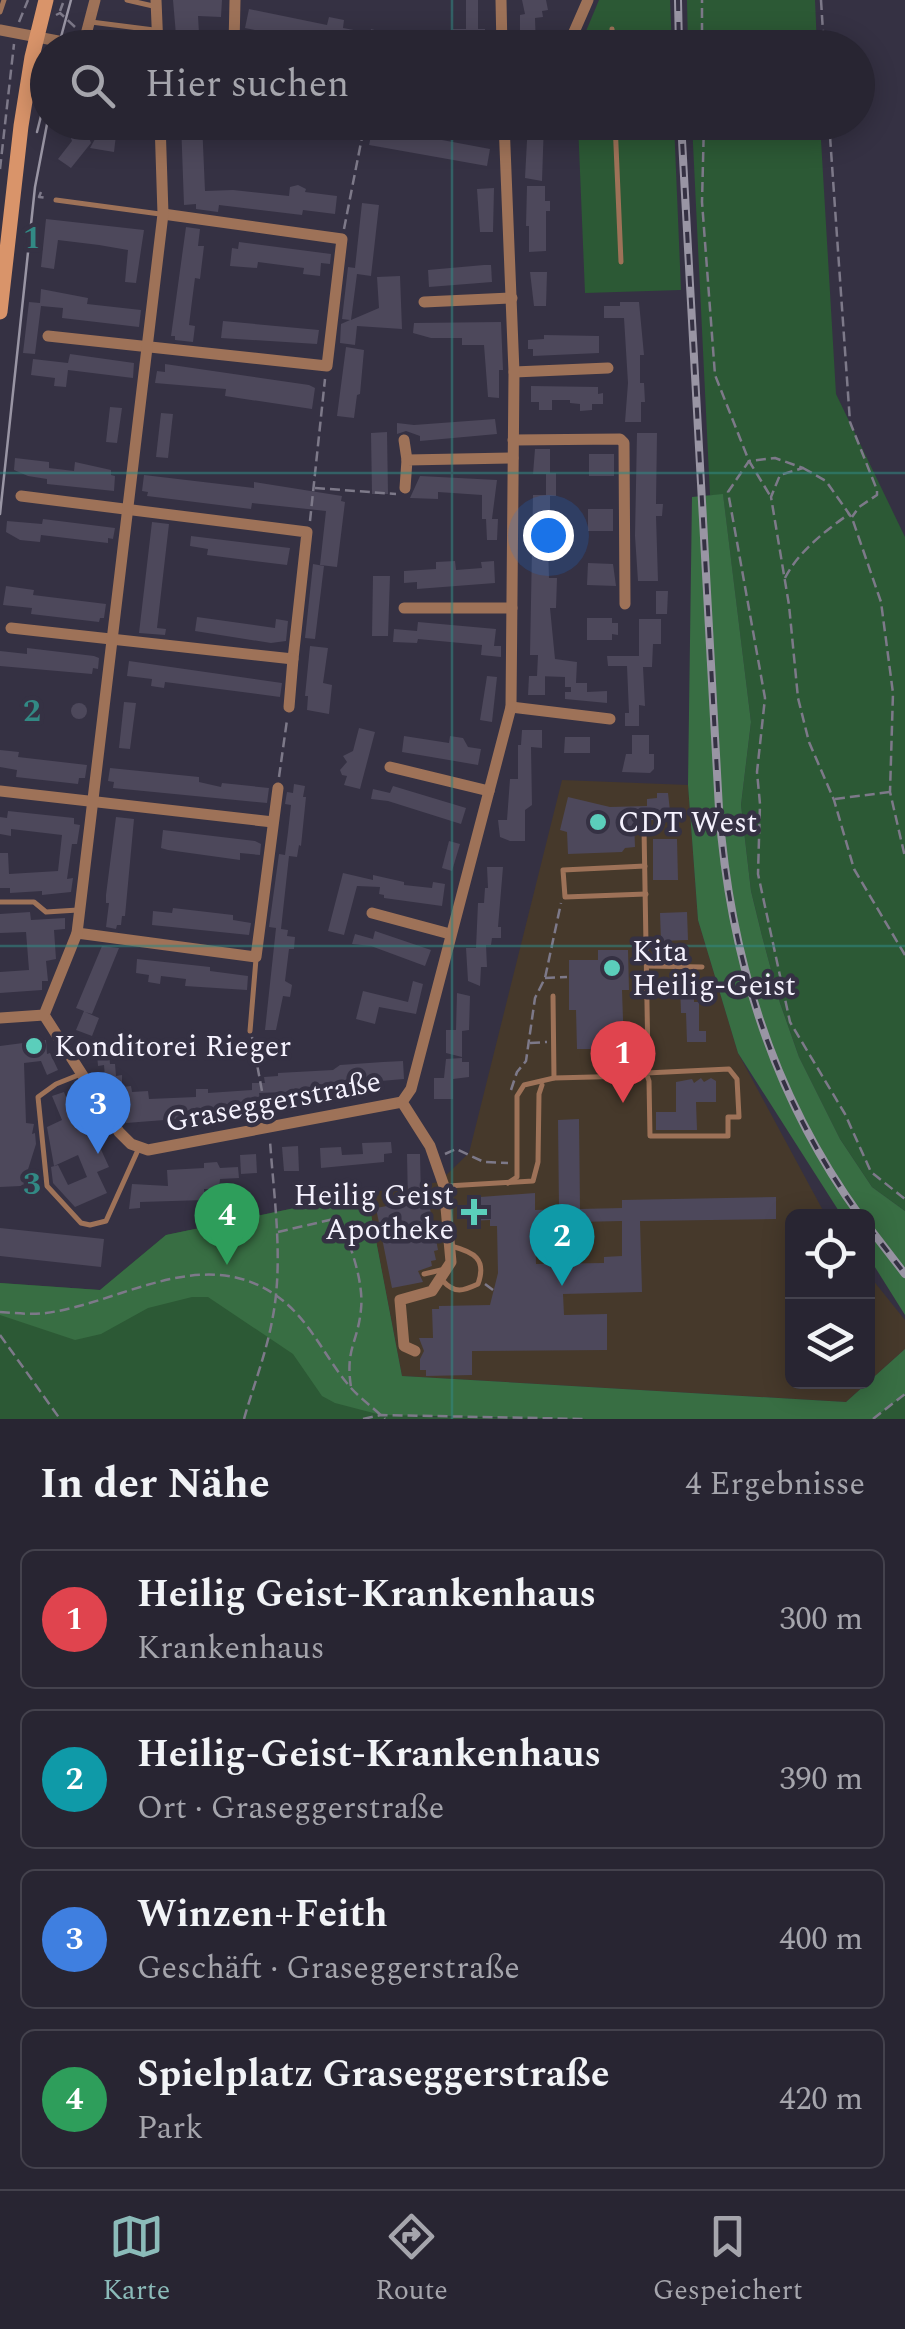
<!DOCTYPE html>
<html lang="de">
<meta charset="utf-8">
<style>
:root{--surface:#282532;--page:#302d3a;--text:#f1f3f6;--muted:#a5a5ac;--line:#44424d;--accent:#8bbbb9}
body{margin:0;font-family:Spectral,serif;background:var(--page);color:var(--text)}
.controls{position:absolute;right:30px;bottom:30px;display:grid;overflow:hidden;border-radius:15px;box-shadow:0 5px 25px #0003}
.controls button{width:90px;height:90px;display:grid;place-items:center;padding:0;border:0;border-bottom:2px solid var(--line);background:var(--surface);color:var(--text);font:50px sans-serif}
.you{position:absolute;left:548px;top:535px;width:35px;height:35px;margin:-25px;border:8px solid #fff;border-radius:50%;background:#1a73e8;box-shadow:0 0 0 15px #1a73e833}
.badge{display:grid;place-items:center;width:65px;height:65px;border-radius:50%;background:var(--accent);color:#fff;font-size:32px;font-weight:700}
.pin{position:absolute;translate:-50% -82px;filter:drop-shadow(0 2px 5px #0008)}
.pin::after{content:'';position:absolute;top:52px;width:35px;height:30px;background:inherit;clip-path:polygon(0 0,100% 0,50% 100%)}
.list{margin:0;padding:0;list-style:none}
h2{display:flex;justify-content:space-between;align-items:center;height:130px;margin:0;padding:0 40px;font-size:42px}
h2 small{font-size:32px;font-weight:400;color:var(--muted)}
.list li{display:grid;grid-template-columns:65px 1fr auto;gap:30px;align-items:center;box-sizing:border-box;height:140px;margin:0 20px 20px;padding:0 20px;border:2px solid var(--line);border-radius:15px}
.list b{display:block;font-size:38px;white-space:nowrap}
.list p{margin:0;font-size:32px;white-space:nowrap;color:var(--muted)}
.list em{font-size:32px;font-style:normal;color:var(--muted)}
.icon{flex:none;width:55px;height:55px;fill:none;stroke:currentColor;stroke-width:2;stroke-linecap:round;stroke-linejoin:round}
.map{position:relative;flex:none;width:905px;height:1419px;overflow:hidden}
.search{position:absolute;background:var(--surface);box-shadow:0 5px 25px #0003;left:30px;right:30px;top:30px;height:110px;display:flex;align-items:center;gap:25px;box-sizing:border-box;padding:0 35px;border-radius:55px;color:var(--muted);font-size:38px}
.sheet{height:770px;background:var(--surface)}
nav{display:flex;justify-content:space-around;align-items:center;box-sizing:border-box;height:140px;border-top:2px solid var(--line);background:var(--surface);font-size:28px;color:var(--muted)}
nav a{display:grid;justify-items:center;gap:5px}
nav .on{color:var(--accent)}
.map>svg:first-child{display:block}
</style>
<div class="map">
<svg width="905" height="1419" viewBox="0 0 905 1419">
<rect width="100%" height="100%" fill="#353143"/>
<path fill="#46392b" d="M562,780L688,785L698,920L738,1053L826,1216H792V1382H868V1274L905,1320V1349L846,1402L402,1376L367,1193L439,1182L469,1153Z"/>
<g fill="#2c5935">
<path d="M599,0H670L672,47L579,48Z"/>
<path d="M687,0H815L817,47H688Z"/>
<path d="M578,123H674L681,290L585,293Z"/>
<path d="M692,123H820L836,394L905,537V1211L872,1187L840,1139L799,1057L780,1003L762,936L751,891L741,805L751,722L723,495H710Z"/>
<path d="M367,1193L409,1416L586,1419H0V1283L100,1290L166,1235Z"/>
<path d="M905,1394V1419H873Z"/>
</g>
<g fill="#386e43">
<path d="M723,494L751,722L741,805L751,891L762,936L780,1003L799,1057L840,1139L872,1187L905,1211V1315L868,1256V1216H842L738,1053L698,920L688,785L692,497Z"/>
<path d="M367,1193L402,1376L846,1402L905,1349V1394L873,1419H586L381,1415L335,1403L322,1396L293,1354L208,1297H192L148,1308L101,1334L75,1340L0,1315V1283L100,1290L166,1235Z"/>
</g>
<g fill="#4d485b" fill-rule="evenodd">
<path d="M173,0H222L221,17L198,16L199,33L176,35Z"/>
<path d="M466,0H478V29H485V48H447V34L453,33V29H466Z"/>
<path d="M522,0H546L548,10L542,11L543,17L535,18L536,48H520V15L525,14Z"/>
<path d="M249,9L327,25L329,17L344,20L343,28L370,33L371,29L382,32V35L423,34V48H346L245,28Z"/>
<path d="M65,122H83L91,143L71,168L58,159L72,141Z"/>
<path d="M181,122H202L205,191L233,190L289,196L290,187L298,185L306,189L305,192L337,196L335,214L303,210L302,215L219,205L218,212L196,209V204L184,205Z"/>
<path d="M528,122H544L542,181L525,178Z"/>
<path d="M373,127L490,149L487,166L369,145Z"/>
<path d="M99,132L116,135L114,152L90,148Z"/>
<path d="M527,186H545V201H550V211H546V251L529,252V226H526Z"/>
<path d="M494,188L493,232H480L477,189Z"/>
<path d="M362,203L379,205L371,276L357,274L351,320L379,308L377,277L400,276L402,329L357,326L355,345L340,343L341,324L350,320L342,319L348,267L355,268Z"/>
<path d="M46,219L144,230L136,283L125,282L128,250L99,245L58,240L54,269L41,267Z"/>
<path d="M186,227L200,229L198,246H204L200,279L195,278L192,301L189,325L195,326L193,342L175,340V336H171Z"/>
<path d="M239,242L331,254L330,264L321,263L320,276L303,274L304,268L258,262L257,268L230,266L232,248L238,249Z"/>
<path d="M484,265H491L492,282L429,287L428,270Z"/>
<path d="M530,272H547L546,306H534Z"/>
<path d="M41,289L88,298L87,304L141,310L139,327L62,318L63,308L41,306L35,354L23,353L29,302L40,303Z"/>
<path d="M620,302H639L644,355H640V383H644L645,402H641V422H625L628,383L624,318H604V306H620Z"/>
<path d="M223,321L319,330L317,344L221,338Z"/>
<path d="M501,322L503,370H499V398L488,397L484,345H462V338H431L413,333L414,323Z"/>
<path d="M544,335L599,336V353L533,356V349H528V340L544,339Z"/>
<path d="M346,347L364,350L360,394L357,395L354,418L337,416Z"/>
<path d="M70,354L134,363L133,378L68,370L66,387L54,386L55,378L31,375L33,359L68,363Z"/>
<path d="M165,364L309,385L315,388L312,409L225,396L226,389L155,383L157,371L165,372Z"/>
<path d="M531,386L598,387V394L603,393V404H592V410L580,411V404L570,403V400H552V410H539V402H531Z"/>
<path d="M110,407L122,408L117,443L106,442Z"/>
<path d="M161,413L173,414L168,458L156,457Z"/>
<path d="M495,419L497,434L420,441V436L406,431L397,434V423L414,425Z"/>
<path d="M387,432L388,494H372L371,433Z"/>
<path d="M637,433H657L656,504H663L662,516H656L658,581H638L635,536Z"/>
<path d="M535,449H550V473H556V496H550V514H547L549,578H557L556,608H550L555,659L577,662L576,683H587V692L607,691V703L565,699V692H571V687H565V677L537,676L538,655H530L533,495H546V474H533Z"/>
<rect x="589" y="454" width="25" height="22"/>
<path d="M15,458L49,462V468L74,471L75,462L111,470V475L115,476L114,491L47,484V479L28,476L14,470Z"/>
<path d="M144,475L254,488V482L342,496L341,501L345,502L337,567L320,565L326,511L252,503L251,509L147,496L148,492L142,491Z"/>
<path d="M420,476L497,480L492,519H498L497,540H487L486,519H482V495L438,492V499L410,498Z"/>
<rect x="588" y="509" width="25" height="22"/>
<path d="M43,519L115,528L113,539L108,538V543L41,535L40,542L20,540L6,532L7,521L42,524Z"/>
<path d="M152,522L169,524L157,628L166,629L165,635L139,633Z"/>
<path d="M191,536L290,548L287,565L207,555L208,549L190,546Z"/>
<path d="M455,561L456,570L482,568L481,562L494,561L495,583L417,589V582L404,583V571L436,569V562Z"/>
<path d="M588,563L613,564L616,586L587,585Z"/>
<path d="M313,564L324,566L315,639L305,638Z"/>
<path d="M373,576H390L388,636H372Z"/>
<path d="M6,586L34,590L33,595L106,604L104,618H100L99,622L31,614L32,608L3,605Z"/>
<path d="M656,591H668L667,614H656Z"/>
<path d="M197,617L275,628L276,619L288,621L286,641L271,643L195,631Z"/>
<path d="M587,618H612V623H618V635L612,634V640H587Z"/>
<path d="M639,619H661V644H653L652,667H643L645,706L639,705V726H625V713H629L627,666H608L607,656H639Z"/>
<path d="M418,622L496,629L494,646H501V657L481,655L482,645L418,639L417,643L393,642L394,629L417,631Z"/>
<path d="M310,646L328,648L323,683L332,685L329,714L307,710L308,696H305Z"/>
<path d="M27,648L94,656L99,658L98,669L93,668L92,674L0,666V651L27,654Z"/>
<path d="M129,661L282,683L280,697L165,682L164,688L151,686L152,679L127,676Z"/>
<path d="M487,676L497,677L492,722L480,720Z"/>
<path d="M529,676H545V695H528Z"/>
<path d="M124,702L136,703L130,749L119,748Z"/>
<circle cx="79" cy="711" r="8"/>
<path d="M359,728L375,732L360,789L344,785L347,776L342,775L340,770L347,762L343,756L353,751Z"/>
<path d="M522,730H542V748L531,747L532,805L525,810V841H510L500,837L498,820H507L510,779H518V745H521Z"/>
<path d="M632,735H649V754H654V769L650,773L622,772L626,754H632Z"/>
<path d="M404,736L449,743L450,736L463,738L468,747L481,749L478,765L402,752Z"/>
<path d="M565,737H590V753H564Z"/>
<path d="M0,750L19,752L18,757L87,765L85,778H79L78,784L16,777L17,770L0,767Z"/>
<path d="M110,768L199,777V782L221,787L222,783L269,788L267,803L113,788L114,782L108,781Z"/>
<path d="M294,784L305,786L303,797H306L301,846L299,845L297,857L289,856L281,929L288,930L287,936L295,937L294,949H289L285,981L292,985L290,997L283,996L276,1030H265L276,928L269,927L279,854L285,855L288,832L291,805L285,804L287,792L293,793Z"/>
<path d="M393,786L466,808L461,824L388,801L371,799L373,789L390,793Z"/>
<path d="M657,793H668L671,820H634L635,847L625,848L622,852L568,854L567,832L560,830L568,797L610,807L647,806V799L657,798Z"/>
<path d="M8,811L74,818V824L80,825L77,844H72L67,879L73,878L71,892L42,895V891L10,893V888H0V853H8L9,874L58,871L62,835L11,829V836L0,834V817L7,818Z"/>
<path d="M116,817L134,819L125,916H122L121,925H117L116,929L106,927L109,903H106V895Z"/>
<path d="M163,830L255,841L261,844L260,855L240,853V860L168,850L161,848Z"/>
<path d="M653,839H677L678,880H653Z"/>
<path d="M449,841L460,844L452,871L442,868Z"/>
<path d="M487,867H503L498,927H501V938H492L491,945H486L487,967H481L480,986L468,981L466,948H476L478,903H484L485,888H488Z"/>
<path d="M343,873L373,880V875L404,882V885L432,888L433,882L445,884L442,906L384,898V895L379,894L380,887L357,886L344,935L328,931Z"/>
<path d="M173,908L233,915V920L251,923L249,935L152,925L153,911L172,913Z"/>
<path d="M30,912L31,920L65,918V929L54,930L56,959L46,961L48,981H42V990L0,993V972L29,970L26,932L0,933V914Z"/>
<path d="M687,912L688,940L661,941L660,913Z"/>
<path d="M375,931L431,950L425,966L371,946L352,944L355,934L373,939Z"/>
<path d="M102,946L119,948L92,1014L85,1012L99,1018L92,1036L76,1030L84,1011L76,1008Z"/>
<path d="M598,950H628L629,990H622L624,1048L611,1059V1049H577L576,1010H569V960H598Z"/>
<path d="M137,959L210,967V971L248,976L247,990L185,986L186,979L161,976L160,984L148,982L149,975L136,973Z"/>
<path d="M413,981L423,984L416,1014L379,1007L375,1024L356,1019L363,991L408,1002Z"/>
<path d="M680,983H694V1002H699V1031H706V1042H687L686,1013H681Z"/>
<path d="M457,993L470,996L469,1030L462,1031V1057L446,1053V1030H456Z"/>
<path d="M46,1040L47,1054L50,1053L58,1070L47,1075L41,1061L24,1063L26,1123L34,1124L32,1134L35,1133L36,1144L25,1179L39,1173L41,1185L0,1187V1046Z"/>
<path d="M102,1042L103,1054L109,1053L110,1064H115L116,1076L122,1075V1087L131,1086L132,1092L148,1091L149,1099L196,1097V1089H208V1093L252,1090V1083H265L264,1077L278,1076V1073L333,1070L340,1065L383,1062L403,1061L404,1079L333,1085L334,1090L259,1093L260,1102L255,1103V1113L126,1123L120,1093L111,1094L110,1076L105,1077L104,1065L98,1066L97,1054H91L90,1043Z"/>
<path d="M462,1058V1062H469V1077L453,1079V1099H434V1078H444L446,1059Z"/>
<path d="M701,1078L704,1082L711,1078L716,1081V1102H696L697,1130H656V1112H676V1082L692,1079L694,1083Z"/>
<path d="M64,1092L66,1097L75,1093L109,1167L97,1172L107,1193L75,1207L53,1183L51,1167L58,1165L68,1185L87,1177L78,1155L54,1166L47,1127L62,1120L52,1096Z"/>
<path d="M579,1119L580,1209L622,1208V1200L776,1197V1219L640,1221L642,1292L563,1294L564,1315L607,1314V1350L472,1351V1375L426,1376V1370H420V1359L424,1351L419,1338H433L432,1309H439V1306L490,1305L498,1273L497,1226H490V1220L468,1221L467,1198L535,1193V1210L559,1209L558,1120ZM622,1221V1256L604,1257V1263L536,1264L535,1223Z"/>
<path d="M391,1142L392,1153L384,1154V1162L321,1168L320,1148L341,1147L342,1155L363,1154L362,1143Z"/>
<path d="M298,1146L299,1171H284L282,1147Z"/>
<path d="M256,1154L257,1173L241,1174L240,1155Z"/>
<path d="M407,1154H420L421,1199L428,1198L438,1250L434,1251L436,1260L431,1261L432,1266L418,1271L423,1282L392,1288L376,1208L408,1202Z"/>
<path d="M217,1162L220,1168L238,1167L239,1178L220,1179L219,1189H204L205,1200L140,1202V1208L129,1209L132,1184L168,1186L167,1170L204,1168V1163Z"/>
<path d="M0,1228L104,1239L101,1267L0,1256Z"/>
</g>
<g fill="none" stroke-linecap="round" stroke-linejoin="round">
<g stroke="#7d7989" stroke-width="2.5" stroke-dasharray="10 5" stroke-linecap="butt">
<path d="M821,0L824,48"/>
<path d="M60,11L63,3"/>
<path d="M56,15L60,13L75,27"/>
<path d="M19,22L28,0"/>
<path d="M702,48V0"/>
<path d="M704,122L702,202L715,375L749,461L771,497"/>
<path d="M829,122L850,422L877,490V495L859,507L852,517"/>
<path d="M87,126L101,128L124,122"/>
<path d="M0,169L14,44"/>
<path d="M41,192L39,197L47,198"/>
<path d="M344,229L365,122"/>
<path d="M803,468L826,481L852,518L881,602L893,693L890,792L905,857"/>
<path d="M315,488L396,494"/>
<path d="M310,521L325,379"/>
<path d="M785,578C798,552 825,531 849,514"/>
<path d="M279,777L287,720"/>
<path d="M835,799L890,792"/>
<path d="M905,955L854,869L834,800L809,742L798,698L789,605L771,497L780,475L803,468L775,458L749,461L728,492L765,698L757,772L760,804L758,874L790,1022L845,1114L871,1172L905,1199"/>
<path d="M545,978L567,977"/>
<path d="M252,1037L266,1113"/>
<path d="M530,1043L547,1042"/>
<path d="M511,1090L517,1072L526,1061L535,998L545,978L561,903"/>
<path d="M445,1154L456,1149L484,1162L508,1163"/>
<path d="M278,1232L338,1218C350,1242 364,1282 361,1309C358,1343 345,1348 351,1387"/>
<path d="M485,1284L493,1290"/>
<path d="M0,1312C15,1313 31,1315 46,1313C121,1303 200,1245 274,1294C310,1318 324,1357 351,1388C361,1399 375,1409 385,1419"/>
<path d="M0,1335L60,1419"/>
<path d="M244,1419C253,1387 266,1354 272,1321C284,1263 274,1199 270,1141"/>
<path d="M363,1419L381,1415L586,1419"/>
<path d="M873,1419L905,1394"/>
</g>
<g stroke="#9e7258" stroke-width="5">
<path d="M127,0L153,6"/>
<path d="M0,12L4,0"/>
<path d="M91,22L154,30"/>
<path d="M612,29L613,48"/>
<path d="M425,122L501,136"/>
<path d="M615,122L621,262"/>
<path d="M56,200L160,214"/>
<path d="M645,866L563,870L565,897L646,894"/>
<path d="M0,902H34L46,912L78,910"/>
<path d="M647,966L702,967"/>
<path d="M553,996L554,1078"/>
<path d="M250,1031L256,959"/>
<path d="M644,1067L649,1081L650,1136H728V1117H739L737,1079L729,1069L646,1073"/>
<path d="M81,1074L56,1084L38,1097L47,1186L81,1223L90,1225L106,1221L138,1150"/>
<path d="M508,1183L517,1177V1096L524,1085L554,1078L631,1076L648,1062L644,828"/>
<path d="M447,1186L533,1181L538,1162L539,1094L542,1085"/>
<path d="M424,1274L441,1270"/>
<path d="M443,1281C455,1294 463,1291 478,1284C487,1259 474,1252 451,1246"/>
</g>
<g stroke="#9e7258" stroke-width="11">
<path d="M156,0L158,48"/>
<path d="M501,0L502,48"/>
<path d="M0,30L95,48"/>
<path d="M234,45L235,0"/>
<path d="M83,46L95,0"/>
<path d="M212,48L234,45L248,48"/>
<path d="M567,48L588,0"/>
<path d="M424,302L512,298"/>
<path d="M48,336L327,366L342,239L163,214"/>
<path d="M514,372L608,368"/>
<path d="M404,440L407,460"/>
<path d="M513,440L620,439L624,443L625,604"/>
<path d="M405,488L407,460L513,458"/>
<path d="M404,608H512"/>
<path d="M11,628L293,659L307,532L21,496"/>
<path d="M289,707L293,659"/>
<path d="M511,707L610,719"/>
<path d="M390,767L489,791"/>
<path d="M0,791L273,822"/>
<path d="M372,913L450,934"/>
<path d="M77,933L256,957L278,788"/>
<path d="M44,1015L119,1132L131,1144L148,1150L402,1102"/>
<path d="M0,1018L44,1015L77,933L163,214L160,122"/>
<path d="M415,1351L404,1346L400,1300L432,1291L451,1262L444,1186L430,1146L402,1102L411,1089L511,707L514,372L504,122"/>
</g>
<path stroke="#d9946a" stroke-width="15" d="M0,312L21,126L32,57L46,0"/>
<g stroke="#9995a4" stroke-width="2.5">
<path d="M58,48L71,0"/>
<path d="M37,132L48,88"/>
<path d="M0,514L35,187L48,119"/>
</g>
<g stroke="#9995a4" stroke-width="8">
<g id="rail">
<path d="M678,0L679,48"/>
<path d="M681,122L719,809C730,957 773,1096 860,1216"/>
<path d="M868,1226L905,1274"/>
</g>
</g>
<use href="#rail" stroke="#353143" stroke-width="4" stroke-dasharray="11" stroke-linecap="butt"/>
</g>
<path fill="none" stroke="#328984" stroke-width="2.5" stroke-opacity="0.55" d="M452,0V48M452,122V1419M0,473H905M0,946H905"/>
<g fill="#5bcebb" stroke="#353143" stroke-width="4">
<circle cx="598" cy="822" r="10"/>
<circle cx="612" cy="968" r="10"/>
<circle cx="34" cy="1046" r="10"/>
<path d="M469 1197h10v10h10v10h-10v10h-10v-10h-10v-10h10z"/>
</g>
<g text-anchor="middle" stroke-width="9" stroke-linejoin="round" paint-order="stroke">
<g font-size="30" fill="#f5f2fe" stroke="#353143" text-anchor="start">
<text x="618" y="832">CDT West</text>
<text x="632" y="961">Kita<tspan x="632" dy="34">Heilig-Geist</tspan></text>
<text x="54" y="1056">Konditorei Rieger</text>
<text x="454" y="1205" text-anchor="end">Heilig Geist<tspan x="454" dy="34">Apotheke</tspan></text>
</g>
<g font-size="30" fill="#f5f2fe" stroke="#353143">
<text transform="translate(273 1101) rotate(-11)" y="10">Graseggerstraße</text>
</g>
</g>
<g font-size="32" text-anchor="middle" font-weight="bold" fill="#328984" stroke="#353143" stroke-width="9" stroke-linejoin="round" paint-order="stroke">
<text x="32" y="248">1</text>
<text x="32" y="721">2</text>
<text x="32" y="1194">3</text>
</g>
</svg>
<div class="controls">
<button><svg class="icon" aria-label="locate" viewBox="0 0 24 24"><circle cx="12" cy="12" r="6"/><path d="M12 2v4M12 18v4M2 12h4M18 12h4"/></svg></button>
<button><svg class="icon" aria-label="layers" viewBox="0 0 24 24"><path d="M12 4l9 5-9 5-9-5zM3 14l9 5 9-5"/></svg></button>
</div>
<div class="you"></div>
<div class="pin badge" style="left:623px;top:1103px;background:#e0444e">1</div>
<div class="pin badge" style="left:562px;top:1286px;background:#0f9aa8">2</div>
<div class="pin badge" style="left:98px;top:1154px;background:#3f7fe0">3</div>
<div class="pin badge" style="left:227px;top:1265px;background:#2e9e5b">4</div>
<div class="search"><svg class="icon" aria-label="search" viewBox="0 0 24 24"><circle cx="10" cy="10" r="6"/><path d="M15 15l6 6"/></svg>Hier suchen</div>
</div>
<section class="sheet">
<h2>In der Nähe<small>4 Ergebnisse</small></h2>
<ul class="list">
<li><span class="badge" style="background:#e0444e">1</span><div><b>Heilig Geist-Krankenhaus</b><p>Krankenhaus</p></div><em>300 m</em></li>
<li><span class="badge" style="background:#0f9aa8">2</span><div><b>Heilig-Geist-Krankenhaus</b><p>Ort · Graseggerstraße</p></div><em>390 m</em></li>
<li><span class="badge" style="background:#3f7fe0">3</span><div><b>Winzen+Feith</b><p>Geschäft · Graseggerstraße</p></div><em>400 m</em></li>
<li><span class="badge" style="background:#2e9e5b">4</span><div><b>Spielplatz Graseggerstraße</b><p>Park</p></div><em>420 m</em></li>
</ul>
</section>
<nav>
<a class="on"><svg class="icon" aria-label="map" viewBox="0 0 24 24"><path d="M3 6l6-2 6 2 6-2v14l-6 2-6-2-6 2zM9 4v14M15 6v14"/></svg>Karte</a>
<a><svg class="icon" aria-label="directions" viewBox="0 0 24 24"><path d="M12 3l9 9-9 9-9-9zM9 14v-3h6M13 9l2 2-2 2"/></svg>Route</a>
<a><svg class="icon" aria-label="saved" viewBox="0 0 24 24"><path d="M7 4h10v16l-5-4-5 4z"/></svg>Gespeichert</a>
</nav>
